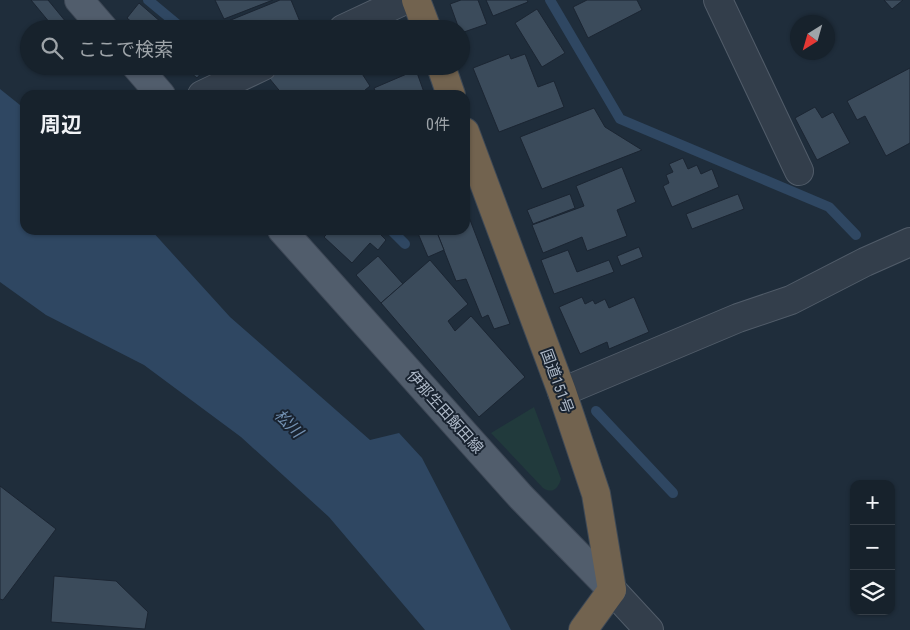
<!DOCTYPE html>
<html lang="ja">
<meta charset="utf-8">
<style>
:root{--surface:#17222c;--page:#242f38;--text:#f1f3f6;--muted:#9ea4a9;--line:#363f48}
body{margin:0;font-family:"Roboto Condensed","Noto Sans JP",sans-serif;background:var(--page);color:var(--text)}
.controls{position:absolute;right:15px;bottom:15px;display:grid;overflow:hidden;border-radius:10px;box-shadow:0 1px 4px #0004}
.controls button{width:45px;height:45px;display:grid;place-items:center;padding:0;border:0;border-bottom:1px solid var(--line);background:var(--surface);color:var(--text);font:25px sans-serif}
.compass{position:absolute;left:790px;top:15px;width:45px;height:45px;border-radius:50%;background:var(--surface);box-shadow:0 1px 4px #0004;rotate:217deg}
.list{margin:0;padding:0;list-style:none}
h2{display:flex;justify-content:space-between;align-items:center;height:65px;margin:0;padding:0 20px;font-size:21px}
h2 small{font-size:16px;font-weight:400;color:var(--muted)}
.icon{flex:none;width:28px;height:28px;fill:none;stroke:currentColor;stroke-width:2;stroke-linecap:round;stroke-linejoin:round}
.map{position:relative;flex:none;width:910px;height:630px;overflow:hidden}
.search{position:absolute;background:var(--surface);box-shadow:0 1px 4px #0004;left:20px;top:20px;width:450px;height:55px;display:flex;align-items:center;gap:12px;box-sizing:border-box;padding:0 18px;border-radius:28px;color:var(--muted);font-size:19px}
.panel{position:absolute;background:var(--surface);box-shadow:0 1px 4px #0004;left:20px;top:90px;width:450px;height:145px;border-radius:15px}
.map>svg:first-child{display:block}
</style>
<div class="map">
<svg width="910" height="630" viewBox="0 0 910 630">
<rect width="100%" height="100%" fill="#1f2d3b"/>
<path fill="#213a3c" d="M534,407L561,479C558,489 552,494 543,488L491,433Z"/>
<path fill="#2f4762" d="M0,89L25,109V230H151L230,317L370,440L399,433L422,458L511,630H425L329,517L241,437L144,365L46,315L0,282Z"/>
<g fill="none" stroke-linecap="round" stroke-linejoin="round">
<g stroke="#2f4762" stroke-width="10">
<path d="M148,0L183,29"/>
<path d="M550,0L620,119L829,207L856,235"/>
<path d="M391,230L405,244"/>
<path d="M596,411L673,493"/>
</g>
</g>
<g fill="#3b4b5b" stroke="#1b2532">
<path d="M31,0H48L71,28L55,29Z"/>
<path d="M215,0H273L224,19Z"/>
<path d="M280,0H291L303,29H223L221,24Z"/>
<path d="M461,0H478L487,24L461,33V29H459L450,4Z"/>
<path d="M486,0H527L528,2L493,16Z"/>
<path d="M587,0H637L642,10L588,38L573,7Z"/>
<path d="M884,0H903L892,9Z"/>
<path d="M139,3L169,29H140L127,18Z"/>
<path d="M537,9L565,53L542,67L515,23Z"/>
<path d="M393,21L397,29H375Z"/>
<path d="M509,54L511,59L525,54L538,87L554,81L564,107L499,132L473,68Z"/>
<path d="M183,66H207L197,78Z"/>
<path d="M291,66H300L305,71L316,66H357L370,86L359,95H283L269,78Z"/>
<path d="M910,68V143L886,156L865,116L857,120L847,101Z"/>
<path d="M416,70L425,95H377L374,88Z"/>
<path d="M815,107L822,118L833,112L850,143L817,160L795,118Z"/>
<path d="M594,108L605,127L642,150L542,189L520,137Z"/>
<path d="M683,158L688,169L697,165L701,174L712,169L719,187L672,207L663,186L669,183L666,175L673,172L669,164Z"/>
<path d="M622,167L636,202L617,210L627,236L587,251L582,237L543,253L532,225L584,206L576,186Z"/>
<path d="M570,194L575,208L533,224L527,210Z"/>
<path d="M738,194L744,209L692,229L686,214Z"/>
<path d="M465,212H467L510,324L494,329L488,315L482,318L466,279L456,281L436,230H465Z"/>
<path d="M331,230H376L386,240L378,250L370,243L352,263L324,237Z"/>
<path d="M420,230H436L444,250L428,257L417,231Z"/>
<path d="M639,247L643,257L621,266L617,256Z"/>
<path d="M568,250L577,272L609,260L614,272L554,294L541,260Z"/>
<path d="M378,256L403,284L381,303L356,275Z"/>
<path d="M430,260L468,304L448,321L455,331L471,316L525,377L479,417L381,303Z"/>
<path d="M582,297L585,304L593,300L595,304L605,299L609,308L634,297L649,332L609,349L607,342L580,354L559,307Z"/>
<path d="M0,486L56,529L3,600L0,599Z"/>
<path d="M54,576L116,581L148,612L145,629L51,622Z"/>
</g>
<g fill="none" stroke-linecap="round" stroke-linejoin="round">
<g stroke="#515c69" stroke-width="30">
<g id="minor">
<path d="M718,0L799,171"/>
<path d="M343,29L405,0"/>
<path d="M202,95L263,66"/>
<path d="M562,392L738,318L791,300L865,262L910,242"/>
<path d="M612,590L649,630"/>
</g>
</g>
<g stroke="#3d4755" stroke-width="30">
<g id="major">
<path d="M79,0L104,29"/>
<path d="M136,66L161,95"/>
<path d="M282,230L521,497L612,590"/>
</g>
</g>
<g stroke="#3e4956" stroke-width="30">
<g id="highway">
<path d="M416,0L427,29"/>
<path d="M441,66L451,95"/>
<path d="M465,132L562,392L596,494L612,590L583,630"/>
</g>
</g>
<use href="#minor" stroke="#333e4b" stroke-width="28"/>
<use href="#major" stroke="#515d6c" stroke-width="28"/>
<use href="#highway" stroke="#72634f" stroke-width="28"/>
</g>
<g text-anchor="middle" stroke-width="4" stroke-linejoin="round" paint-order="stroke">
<g font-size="15" fill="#aeb9c8" stroke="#192330">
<text transform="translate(557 381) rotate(70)" y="5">国道151号</text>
<text transform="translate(445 412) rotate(48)" y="5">伊那生田飯田線</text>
</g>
<g font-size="16" font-style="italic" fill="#7391b2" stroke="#192330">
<text transform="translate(289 423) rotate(45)" y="6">松川</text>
</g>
</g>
</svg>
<div class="controls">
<button>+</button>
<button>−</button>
<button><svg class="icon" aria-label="layers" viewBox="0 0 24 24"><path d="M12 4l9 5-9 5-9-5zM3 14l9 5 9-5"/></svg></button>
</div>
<svg class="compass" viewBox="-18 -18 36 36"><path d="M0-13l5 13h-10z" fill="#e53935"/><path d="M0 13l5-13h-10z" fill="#9ea4a9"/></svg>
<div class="search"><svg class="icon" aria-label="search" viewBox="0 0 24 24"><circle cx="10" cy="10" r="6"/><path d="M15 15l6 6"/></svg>ここで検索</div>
<section class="panel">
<h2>周辺<small>0件</small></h2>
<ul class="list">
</ul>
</section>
</div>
